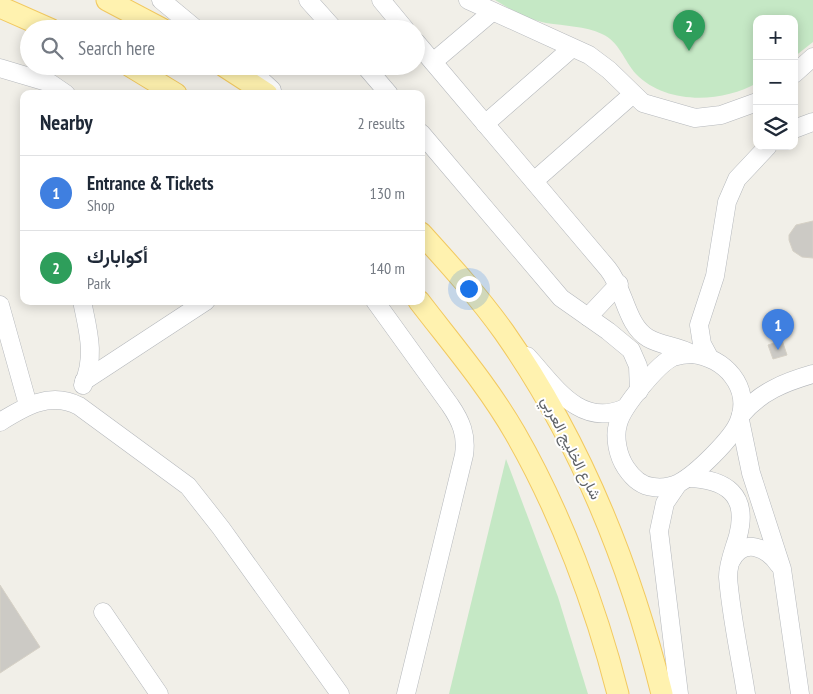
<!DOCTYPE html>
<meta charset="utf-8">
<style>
:root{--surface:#fff;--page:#f2f2f3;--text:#1f2937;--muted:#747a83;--line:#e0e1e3;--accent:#ea580c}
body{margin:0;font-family:"PT Sans Narrow",Vazirmatn,sans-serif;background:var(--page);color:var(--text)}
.controls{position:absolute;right:15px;top:15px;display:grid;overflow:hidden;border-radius:10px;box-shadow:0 2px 12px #0003}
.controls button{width:45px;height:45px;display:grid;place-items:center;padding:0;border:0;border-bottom:1px solid var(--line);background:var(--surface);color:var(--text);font:25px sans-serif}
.you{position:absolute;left:468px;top:288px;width:18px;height:18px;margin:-12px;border:4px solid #fff;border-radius:50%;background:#1a73e8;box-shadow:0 0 0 8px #1a73e833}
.badge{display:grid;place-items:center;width:32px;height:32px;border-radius:50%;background:var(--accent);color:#fff;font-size:16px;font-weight:700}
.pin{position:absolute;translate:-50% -41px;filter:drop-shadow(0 1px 2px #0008)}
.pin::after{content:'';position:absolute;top:26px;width:18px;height:15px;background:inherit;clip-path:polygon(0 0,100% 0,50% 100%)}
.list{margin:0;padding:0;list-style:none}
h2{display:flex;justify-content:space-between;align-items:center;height:65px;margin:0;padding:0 20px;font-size:21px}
h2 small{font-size:16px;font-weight:400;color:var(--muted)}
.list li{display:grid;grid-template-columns:32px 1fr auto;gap:15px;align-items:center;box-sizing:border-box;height:75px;padding:0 20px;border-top:1px solid var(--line)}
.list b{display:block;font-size:19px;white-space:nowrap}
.list p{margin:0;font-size:16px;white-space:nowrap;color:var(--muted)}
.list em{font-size:16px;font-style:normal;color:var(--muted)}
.icon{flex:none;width:28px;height:28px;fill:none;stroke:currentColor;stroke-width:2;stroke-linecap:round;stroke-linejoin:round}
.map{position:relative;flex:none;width:813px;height:694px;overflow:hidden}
.search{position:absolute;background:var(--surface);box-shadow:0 2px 12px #0003;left:20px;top:20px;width:405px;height:55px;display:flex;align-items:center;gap:12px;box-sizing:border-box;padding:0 18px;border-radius:28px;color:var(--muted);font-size:19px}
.panel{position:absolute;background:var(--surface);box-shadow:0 2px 12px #0003;left:20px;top:90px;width:405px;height:215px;border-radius:10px}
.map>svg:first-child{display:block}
</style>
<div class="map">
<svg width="813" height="694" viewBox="0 0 813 694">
<rect width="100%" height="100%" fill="#f1efe8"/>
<g fill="#c5e8c5">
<path d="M495,0H813V42L794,57V19H757V83C722,103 666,105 636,74C624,61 619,41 602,34C585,26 565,26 546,23C527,19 511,10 495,0Z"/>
<path d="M506,459L558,597L588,694H449Z"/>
</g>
<g fill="#cccac5" stroke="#d6d1c6">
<path d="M813,221V258L802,257L793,251L789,240V235L796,225Z"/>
<path d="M782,340L787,355L773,359L768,345Z"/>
<path d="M0,585L40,647L0,673Z"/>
</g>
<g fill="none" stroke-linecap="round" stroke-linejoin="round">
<g stroke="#b5b8bc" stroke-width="19">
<g id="minor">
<path d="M161,0L196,29"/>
<path d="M308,0L334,29"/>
<path d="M381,0L405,29"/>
<path d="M468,0L589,55L609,70L643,103L695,118L721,115L757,102"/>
<path d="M416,42L608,269C625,290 626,325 648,338C662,346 678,346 692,354"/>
<path d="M433,62L492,12"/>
<path d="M246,66L272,90"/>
<path d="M365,66L389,94"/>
<path d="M0,68L50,83L66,94"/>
<path d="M794,74L813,57"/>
<path d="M485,124L572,48"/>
<path d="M794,129L813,122"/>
<path d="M421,133L561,298L608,331L631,350L638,366L639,391"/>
<path d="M534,181L633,94"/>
<path d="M82,301C88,331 96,356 83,385"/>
<path d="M375,301L450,405C461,421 467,435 464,455L406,694"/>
<path d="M0,305L28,405"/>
<path d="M588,317L619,284"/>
<path d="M692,354C724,357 752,387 739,421C733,438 696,474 679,483C671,487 661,488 653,487C641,486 632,477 626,468C618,456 614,438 618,424C622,407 658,364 673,357C679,355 685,354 692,354Z"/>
<path d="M527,356C554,385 580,429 625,408"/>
<path d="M709,357L702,344L699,325L715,276L727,202L737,179L768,146"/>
<path d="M84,381L206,301"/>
<path d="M741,415C760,392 785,382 813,374"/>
<path d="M740,420L751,473L782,569L800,694"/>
<path d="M0,422C24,407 50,391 79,406L188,486L221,528L340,694"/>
<path d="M688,478C726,479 749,495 738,536C734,550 728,563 728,577C731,616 740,655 746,694"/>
<path d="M678,484L665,503L659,531L679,694"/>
<path d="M731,561C743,537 767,547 779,565"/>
<path d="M103,612L159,694"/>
</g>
</g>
<g stroke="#f2c960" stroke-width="23">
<g id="major">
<path d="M107,0L162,29"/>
<path d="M0,7L50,29"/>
<path d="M130,66L176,94"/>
<path d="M224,66L267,94"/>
<path d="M421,233C450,265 479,297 504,332C581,442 630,564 662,694"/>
<path d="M419,301C452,344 488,386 515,433C560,511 596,607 618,694"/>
</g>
</g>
<use href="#minor" stroke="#fff" stroke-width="18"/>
<use href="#major" stroke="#fff2af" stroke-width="21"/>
</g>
<g text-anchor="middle" stroke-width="4" stroke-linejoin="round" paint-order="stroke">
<g font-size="15" fill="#5f6368" stroke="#fff">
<text transform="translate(571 448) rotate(63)" y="5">شارع الخليج العربي</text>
</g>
</g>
</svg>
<div class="controls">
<button>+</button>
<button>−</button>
<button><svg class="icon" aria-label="layers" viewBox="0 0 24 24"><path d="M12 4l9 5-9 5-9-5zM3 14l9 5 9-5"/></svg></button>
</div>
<div class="you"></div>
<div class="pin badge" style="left:778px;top:350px;background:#3f7fe0">1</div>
<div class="pin badge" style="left:689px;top:51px;background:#2e9e5b">2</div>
<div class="search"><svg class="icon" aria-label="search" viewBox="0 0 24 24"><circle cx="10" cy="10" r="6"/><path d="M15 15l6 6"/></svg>Search here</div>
<section class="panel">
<h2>Nearby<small>2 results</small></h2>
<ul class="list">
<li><span class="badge" style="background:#3f7fe0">1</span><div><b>Entrance &amp; Tickets</b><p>Shop</p></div><em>130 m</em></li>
<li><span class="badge" style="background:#2e9e5b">2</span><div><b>أكوابارك</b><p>Park</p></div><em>140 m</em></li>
</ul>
</section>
</div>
